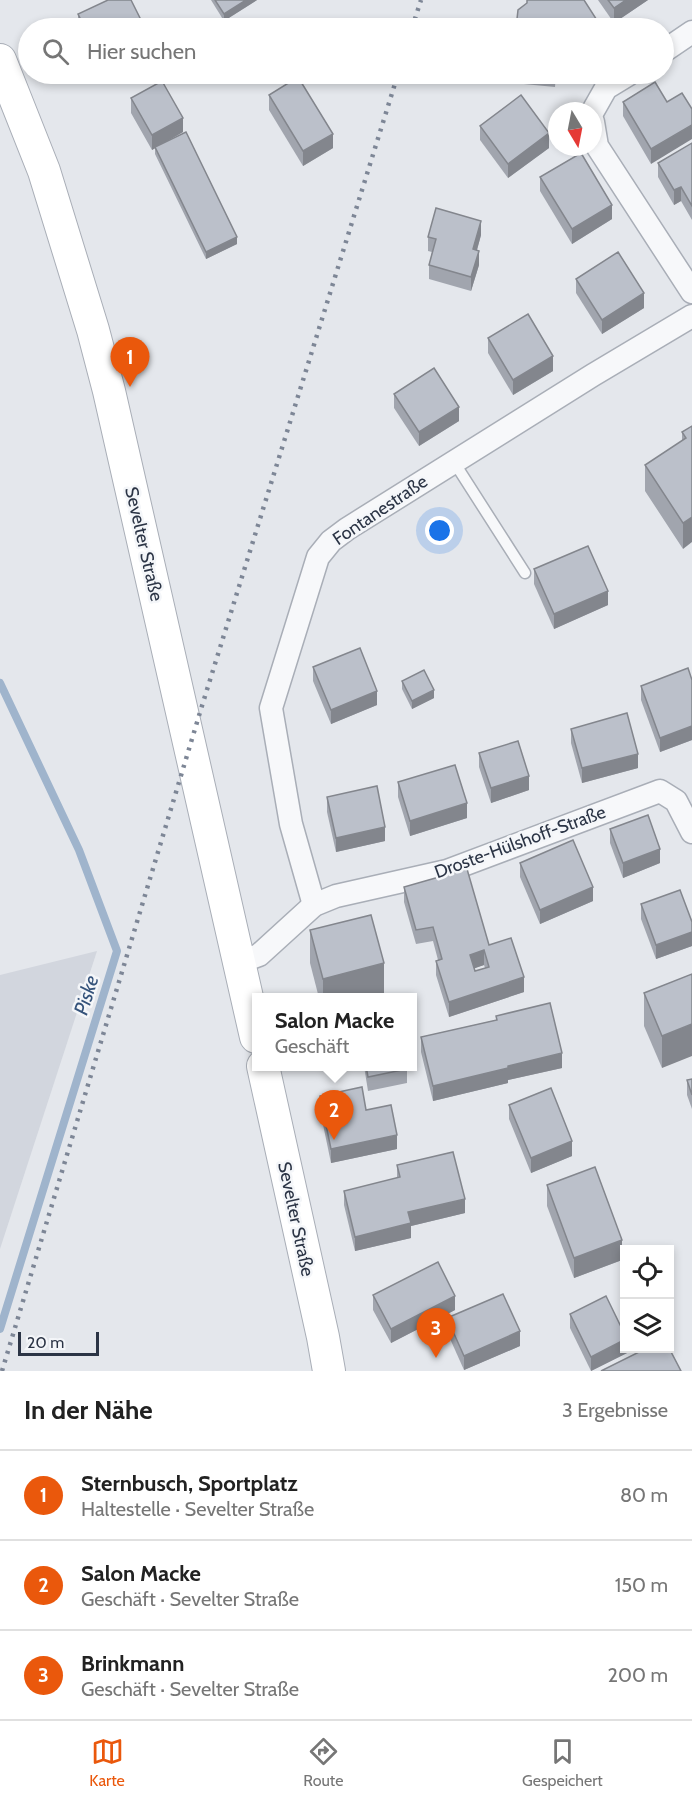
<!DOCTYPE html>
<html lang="de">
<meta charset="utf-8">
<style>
:root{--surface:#fff;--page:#f6f6f6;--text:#222;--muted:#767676;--line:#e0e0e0;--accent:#ea580c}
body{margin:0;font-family:Cabin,sans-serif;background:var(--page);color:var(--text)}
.controls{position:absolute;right:18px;bottom:18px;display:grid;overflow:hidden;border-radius:0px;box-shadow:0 3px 9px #0003}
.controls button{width:54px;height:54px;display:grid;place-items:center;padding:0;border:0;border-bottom:2px solid var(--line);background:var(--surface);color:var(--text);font:30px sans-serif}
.compass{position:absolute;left:548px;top:102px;width:54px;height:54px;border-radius:50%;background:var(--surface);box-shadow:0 3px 9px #0003;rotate:170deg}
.scale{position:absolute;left:18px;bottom:15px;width:81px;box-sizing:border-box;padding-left:6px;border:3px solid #2b3445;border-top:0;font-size:16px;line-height:21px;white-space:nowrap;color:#2b3445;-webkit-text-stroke:4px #f4f6f9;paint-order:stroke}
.you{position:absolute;left:440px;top:531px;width:21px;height:21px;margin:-15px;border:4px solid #fff;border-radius:50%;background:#1a73e8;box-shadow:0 0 0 9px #1a73e833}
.badge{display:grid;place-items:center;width:39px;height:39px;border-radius:50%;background:var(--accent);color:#fff;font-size:20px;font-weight:700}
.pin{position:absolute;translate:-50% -50px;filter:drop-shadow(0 2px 3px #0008)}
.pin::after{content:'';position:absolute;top:32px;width:21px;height:18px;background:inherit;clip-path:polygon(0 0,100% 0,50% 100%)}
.popup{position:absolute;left:252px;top:993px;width:165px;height:78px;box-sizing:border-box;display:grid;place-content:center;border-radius:0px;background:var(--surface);filter:drop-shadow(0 2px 4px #0005);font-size:20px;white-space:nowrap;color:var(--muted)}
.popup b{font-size:22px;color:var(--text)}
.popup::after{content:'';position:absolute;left:50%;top:100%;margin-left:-12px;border:12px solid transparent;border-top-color:var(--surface)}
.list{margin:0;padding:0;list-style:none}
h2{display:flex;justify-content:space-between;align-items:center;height:78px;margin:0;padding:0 24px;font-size:26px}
h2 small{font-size:20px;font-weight:400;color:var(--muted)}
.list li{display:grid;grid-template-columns:39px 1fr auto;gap:18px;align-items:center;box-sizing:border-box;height:90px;padding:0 24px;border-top:2px solid var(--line)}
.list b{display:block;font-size:22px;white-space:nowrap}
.list p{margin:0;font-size:20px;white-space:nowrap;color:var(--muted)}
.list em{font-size:20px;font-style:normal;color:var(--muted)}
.icon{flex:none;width:33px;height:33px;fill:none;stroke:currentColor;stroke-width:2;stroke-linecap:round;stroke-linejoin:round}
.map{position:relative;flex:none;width:692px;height:1371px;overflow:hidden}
.search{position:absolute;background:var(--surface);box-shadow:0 3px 9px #0003;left:18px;right:18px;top:18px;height:66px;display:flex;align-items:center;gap:15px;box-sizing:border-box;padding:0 21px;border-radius:33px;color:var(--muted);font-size:22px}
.sheet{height:348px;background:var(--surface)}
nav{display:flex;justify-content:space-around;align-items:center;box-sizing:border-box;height:84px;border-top:2px solid var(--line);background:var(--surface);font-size:16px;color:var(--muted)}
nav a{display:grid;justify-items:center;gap:3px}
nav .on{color:var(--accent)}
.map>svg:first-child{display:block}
</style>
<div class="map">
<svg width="692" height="1371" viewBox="0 0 692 1371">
<rect width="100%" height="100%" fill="#e4e7ec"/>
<path fill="#d2d6de" d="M97,951L0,1249V975Z"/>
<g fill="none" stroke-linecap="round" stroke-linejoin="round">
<path stroke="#9fb4cc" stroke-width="8" d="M0,683L79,850L117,951L0,1329"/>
<g stroke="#a9aeb7" stroke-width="13">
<path id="lane" d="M454,462L525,573"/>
</g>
<g stroke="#a9aeb7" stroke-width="25">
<g id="street">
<path d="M664,51L692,32"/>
<path d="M593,111L606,88L629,74"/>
<path d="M593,122L597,146L692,292"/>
<path d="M314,905L291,824L271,708L318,557L331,541L347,529L593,375L692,316"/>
<path d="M240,962L259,955L314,905L336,896L447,871L660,791L676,801L692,832"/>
</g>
</g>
<g stroke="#a9aeb7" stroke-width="34">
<g id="secondary">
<path d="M0,60L44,171L93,330L109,391L256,1037"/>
<path d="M263,1066L323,1337L329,1371"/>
</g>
</g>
<use href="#lane" stroke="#f7f8fa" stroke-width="10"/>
<use href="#street" stroke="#f7f8fa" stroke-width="22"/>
<use href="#secondary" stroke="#fff" stroke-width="32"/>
<g stroke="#7d8696" stroke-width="4.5" stroke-dasharray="3 6" stroke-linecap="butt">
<path d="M412,28L421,0"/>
<path d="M2,1371L201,709L398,74"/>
</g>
</g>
<g fill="#a1a5ae" fill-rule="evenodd">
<path d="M211,0H257L224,21Z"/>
<path d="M598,0H648L614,23Z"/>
<path d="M78,14L145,28H78Z"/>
<path d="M503,74H556L555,87L503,82Z"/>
<path d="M655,82L651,164L623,116V102Z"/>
<path d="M269,95L333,148L303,166L269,110Z"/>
<path d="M131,98L183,132L165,142L237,244L206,259L155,154V148L152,150L131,113Z"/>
<path d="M480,126L549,148L508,178L480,140Z"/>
<path d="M692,143V220L681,201L674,205L658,177V163Z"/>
<path d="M540,177L612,219L572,244L540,191Z"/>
<path d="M481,235L477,250L479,265L471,291L429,279V265L432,252L428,251V237Z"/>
<path d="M576,279L644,308L602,334L576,293Z"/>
<path d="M488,338L553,371L513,395L488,353Z"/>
<path d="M394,394L459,421L419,446L394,408Z"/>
<path d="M692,426L683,549L645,491V465L682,441V432Z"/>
<path d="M534,569L608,605L554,629L534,584Z"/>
<path d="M313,667L377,705L331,724L313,681Z"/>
<path d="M692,680V740L660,752L641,700V686Z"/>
<path d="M402,681L434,698L412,709L402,689Z"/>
<path d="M571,729L638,768L582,783L571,743Z"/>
<path d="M479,753L529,790L491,803L479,767Z"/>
<path d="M398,782L467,818L410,836L398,797Z"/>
<path d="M327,797L385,841L336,852L327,812Z"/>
<path d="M610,829L660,863L623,878L610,843Z"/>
<path d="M520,863L593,901L540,924L520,877Z"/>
<path d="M404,887L489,945L524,992L449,1017L436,975V961L438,960L433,941L416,944L404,902ZM484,965L485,968L475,971L474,968Z"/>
<path d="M641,904L692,922V946L656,959L641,919Z"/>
<path d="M310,930L384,995L375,998H319L310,963Z"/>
<path d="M692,974L662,1068L644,1026V993Z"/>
<path d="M496,1016L562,1068L508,1080V1083L433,1101L421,1052V1037L496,1020Z"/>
<path d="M364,1066H407V1083L368,1091Z"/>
<path d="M692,1079V1109L687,1095V1080Z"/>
<path d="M320,1096L366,1110L397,1149L331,1163L320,1110Z"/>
<path d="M509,1105L572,1156L531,1173L509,1119Z"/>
<path d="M397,1165L465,1213L411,1226V1238L355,1251L344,1205V1191L397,1178Z"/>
<path d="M547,1185L622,1260L574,1278L547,1206Z"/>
<path d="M373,1295L455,1310L391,1343L373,1310Z"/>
<path d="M570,1314L627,1348V1353L591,1371L570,1328Z"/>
<path d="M447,1318L520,1346L464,1370L447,1332Z"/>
</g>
<g fill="#83868d">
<path d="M246,0H257L224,21V14Z"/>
<path d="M626,0H648L614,23V8Z"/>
<path d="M183,118V132L152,150V135Z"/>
<path d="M692,125V139L651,164V149Z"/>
<path d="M549,133V148L508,178V164Z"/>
<path d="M333,134V148L303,166V151Z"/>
<path d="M681,187V201L674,205V190Z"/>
<path d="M612,205V219L572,244V229Z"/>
<path d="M481,221V235L473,264V249Z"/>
<path d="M237,237V244L206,259V252Z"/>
<path d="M479,251V265L471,291V277Z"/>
<path d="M644,293V308L602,334V320Z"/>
<path d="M553,356V371L513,395V380Z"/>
<path d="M459,407V421L419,446V432Z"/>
<path d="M692,517V542L683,549V523Z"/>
<path d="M608,591V605L554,629V614Z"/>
<path d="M434,690V698L412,709V701Z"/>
<path d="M377,691V705L331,724V710Z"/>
<path d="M692,726V740L660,752V738Z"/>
<path d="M638,754V768L582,783V768Z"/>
<path d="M529,776V790L491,803V788Z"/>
<path d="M467,803V818L410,836V821Z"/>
<path d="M385,827V841L336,852V838Z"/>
<path d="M660,849V863L623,878V863Z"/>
<path d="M593,887V901L540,924V910Z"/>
<path d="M692,932V946L656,959V945Z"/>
<path d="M484,950V965L470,970V955Z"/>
<path d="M384,963V995L375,998H323V979Z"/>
<path d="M524,977V992L449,1017V1002Z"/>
<path d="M692,1024V1056L662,1068V1036Z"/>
<path d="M562,1053V1068L508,1080V1083L433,1101V1086L508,1066Z"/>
<path d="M397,1135V1149L331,1163V1149Z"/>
<path d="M572,1141V1156L531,1173V1158Z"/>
<path d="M465,1199V1213L411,1226V1238L355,1251V1237L408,1212Z"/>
<path d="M622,1240V1260L574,1278V1258Z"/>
<path d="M455,1296V1310L391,1343V1329Z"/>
<path d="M520,1331V1346L464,1370V1356Z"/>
<path d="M624,1340V1348H627V1353L591,1371V1357Z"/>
</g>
<g fill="#bbc0ca" stroke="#83868d" stroke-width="1.5" fill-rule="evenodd">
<path d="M108,0H131L145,28H85L78,14Z"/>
<path d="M215,0H246L224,14Z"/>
<path d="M527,0H584L602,28H516L518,10L527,3Z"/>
<path d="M608,0H626L614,8Z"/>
<path d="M298,77L333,134L303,151L269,95Z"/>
<path d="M162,81L183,118L152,135L131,98Z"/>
<path d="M655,82L667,102L682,93L692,109V125L651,149L623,102Z"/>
<path d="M521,95L549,133L508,164L480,126Z"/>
<path d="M186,132L237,237L206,252L155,147Z"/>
<path d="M692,143V206L681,187L674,190L658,163Z"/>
<path d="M581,153L612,205L572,229L540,177Z"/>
<path d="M436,208L481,221L473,249L479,251L471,277L429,265L436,239L428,237Z"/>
<path d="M618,252L644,293L602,320L576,279Z"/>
<path d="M528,314L553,356L513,380L488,338Z"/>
<path d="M434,368L459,407L419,432L394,394Z"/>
<path d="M692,426V517L683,523L645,465L686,438L682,432Z"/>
<path d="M588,546L608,591L554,614L534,569Z"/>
<path d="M360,648L377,691L331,710L313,667Z"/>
<path d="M688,668L692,680V726L660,738L641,686Z"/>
<path d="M424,670L434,690L412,701L402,681Z"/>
<path d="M627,713L638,754L582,768L571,729Z"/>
<path d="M518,741L529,776L491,788L479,753Z"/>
<path d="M455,765L467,803L410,821L398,782Z"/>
<path d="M377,786L385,827L336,838L327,797Z"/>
<path d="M648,815L660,849L623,863L610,829Z"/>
<path d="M573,840L593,887L540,910L520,863Z"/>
<path d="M467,869L489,945L511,938L524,977L449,1002L436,961L442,959L433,927L416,930L404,887ZM484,950L489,967L475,971L470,955Z"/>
<path d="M680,890L692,922V932L656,945L641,904Z"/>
<path d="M371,915L384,963L323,979L310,930Z"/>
<path d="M692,974V1024L662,1036L644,993Z"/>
<path d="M550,1003L562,1053L508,1066V1068L433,1086L421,1037L497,1020L496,1016Z"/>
<path d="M366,1066H407V1069L368,1077Z"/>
<path d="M692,1079V1095L687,1080Z"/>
<path d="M362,1087L366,1110L391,1105L397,1135L331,1149L320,1096Z"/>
<path d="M551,1088L572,1141L531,1158L509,1105Z"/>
<path d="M453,1152L465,1199L408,1212L411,1223L355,1237L344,1191L400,1177L397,1165Z"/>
<path d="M595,1167L622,1240L574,1258L547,1185Z"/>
<path d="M438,1262L455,1296L391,1329L373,1295Z"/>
<path d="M503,1294L520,1331L464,1356L447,1318Z"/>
<path d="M606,1296L624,1333V1340L591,1357L570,1314Z"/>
<path d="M647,1348H669L681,1371H601Z"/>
</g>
<g text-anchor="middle" stroke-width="5" stroke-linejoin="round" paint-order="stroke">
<g font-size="18" fill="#2b3445" stroke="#f4f6f9">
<text transform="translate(380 510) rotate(-34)" y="6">Fontanestraße</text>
<text transform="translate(144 544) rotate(77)" y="6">Sevelter Straße</text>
<text transform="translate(520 842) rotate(-20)" y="6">Droste-Hülshoff-Straße</text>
<text transform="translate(296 1219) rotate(78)" y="6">Sevelter Straße</text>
</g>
<g font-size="20" font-style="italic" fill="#34527a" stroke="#f4f6f9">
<text transform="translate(86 995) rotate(-73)" y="7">Piske</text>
</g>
</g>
</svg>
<div class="controls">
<button><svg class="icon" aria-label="locate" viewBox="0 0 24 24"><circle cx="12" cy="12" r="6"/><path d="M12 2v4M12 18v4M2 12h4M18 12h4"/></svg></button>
<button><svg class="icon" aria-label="layers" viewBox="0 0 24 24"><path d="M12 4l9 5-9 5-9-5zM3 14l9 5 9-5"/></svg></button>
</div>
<svg class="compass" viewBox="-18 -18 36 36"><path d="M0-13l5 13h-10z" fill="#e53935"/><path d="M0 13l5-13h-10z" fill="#767676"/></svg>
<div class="scale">20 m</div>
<div class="you"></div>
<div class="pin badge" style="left:130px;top:387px">1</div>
<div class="pin badge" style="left:334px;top:1140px">2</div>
<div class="popup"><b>Salon Macke</b>Geschäft</div>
<div class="pin badge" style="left:436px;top:1358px">3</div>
<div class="search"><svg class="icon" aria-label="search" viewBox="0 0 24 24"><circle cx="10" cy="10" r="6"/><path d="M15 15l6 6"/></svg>Hier suchen</div>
</div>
<section class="sheet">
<h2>In der Nähe<small>3 Ergebnisse</small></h2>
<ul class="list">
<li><span class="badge">1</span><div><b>Sternbusch, Sportplatz</b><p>Haltestelle · Sevelter Straße</p></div><em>80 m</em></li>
<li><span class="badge">2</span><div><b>Salon Macke</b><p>Geschäft · Sevelter Straße</p></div><em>150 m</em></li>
<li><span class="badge">3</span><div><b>Brinkmann</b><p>Geschäft · Sevelter Straße</p></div><em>200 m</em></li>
</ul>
</section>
<nav>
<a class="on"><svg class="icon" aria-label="map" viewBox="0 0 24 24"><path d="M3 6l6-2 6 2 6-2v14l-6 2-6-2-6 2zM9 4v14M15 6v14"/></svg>Karte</a>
<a><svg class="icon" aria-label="directions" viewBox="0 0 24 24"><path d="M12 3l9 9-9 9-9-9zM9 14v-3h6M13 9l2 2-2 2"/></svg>Route</a>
<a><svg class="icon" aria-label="saved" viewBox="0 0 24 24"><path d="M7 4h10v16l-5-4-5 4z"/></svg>Gespeichert</a>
</nav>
